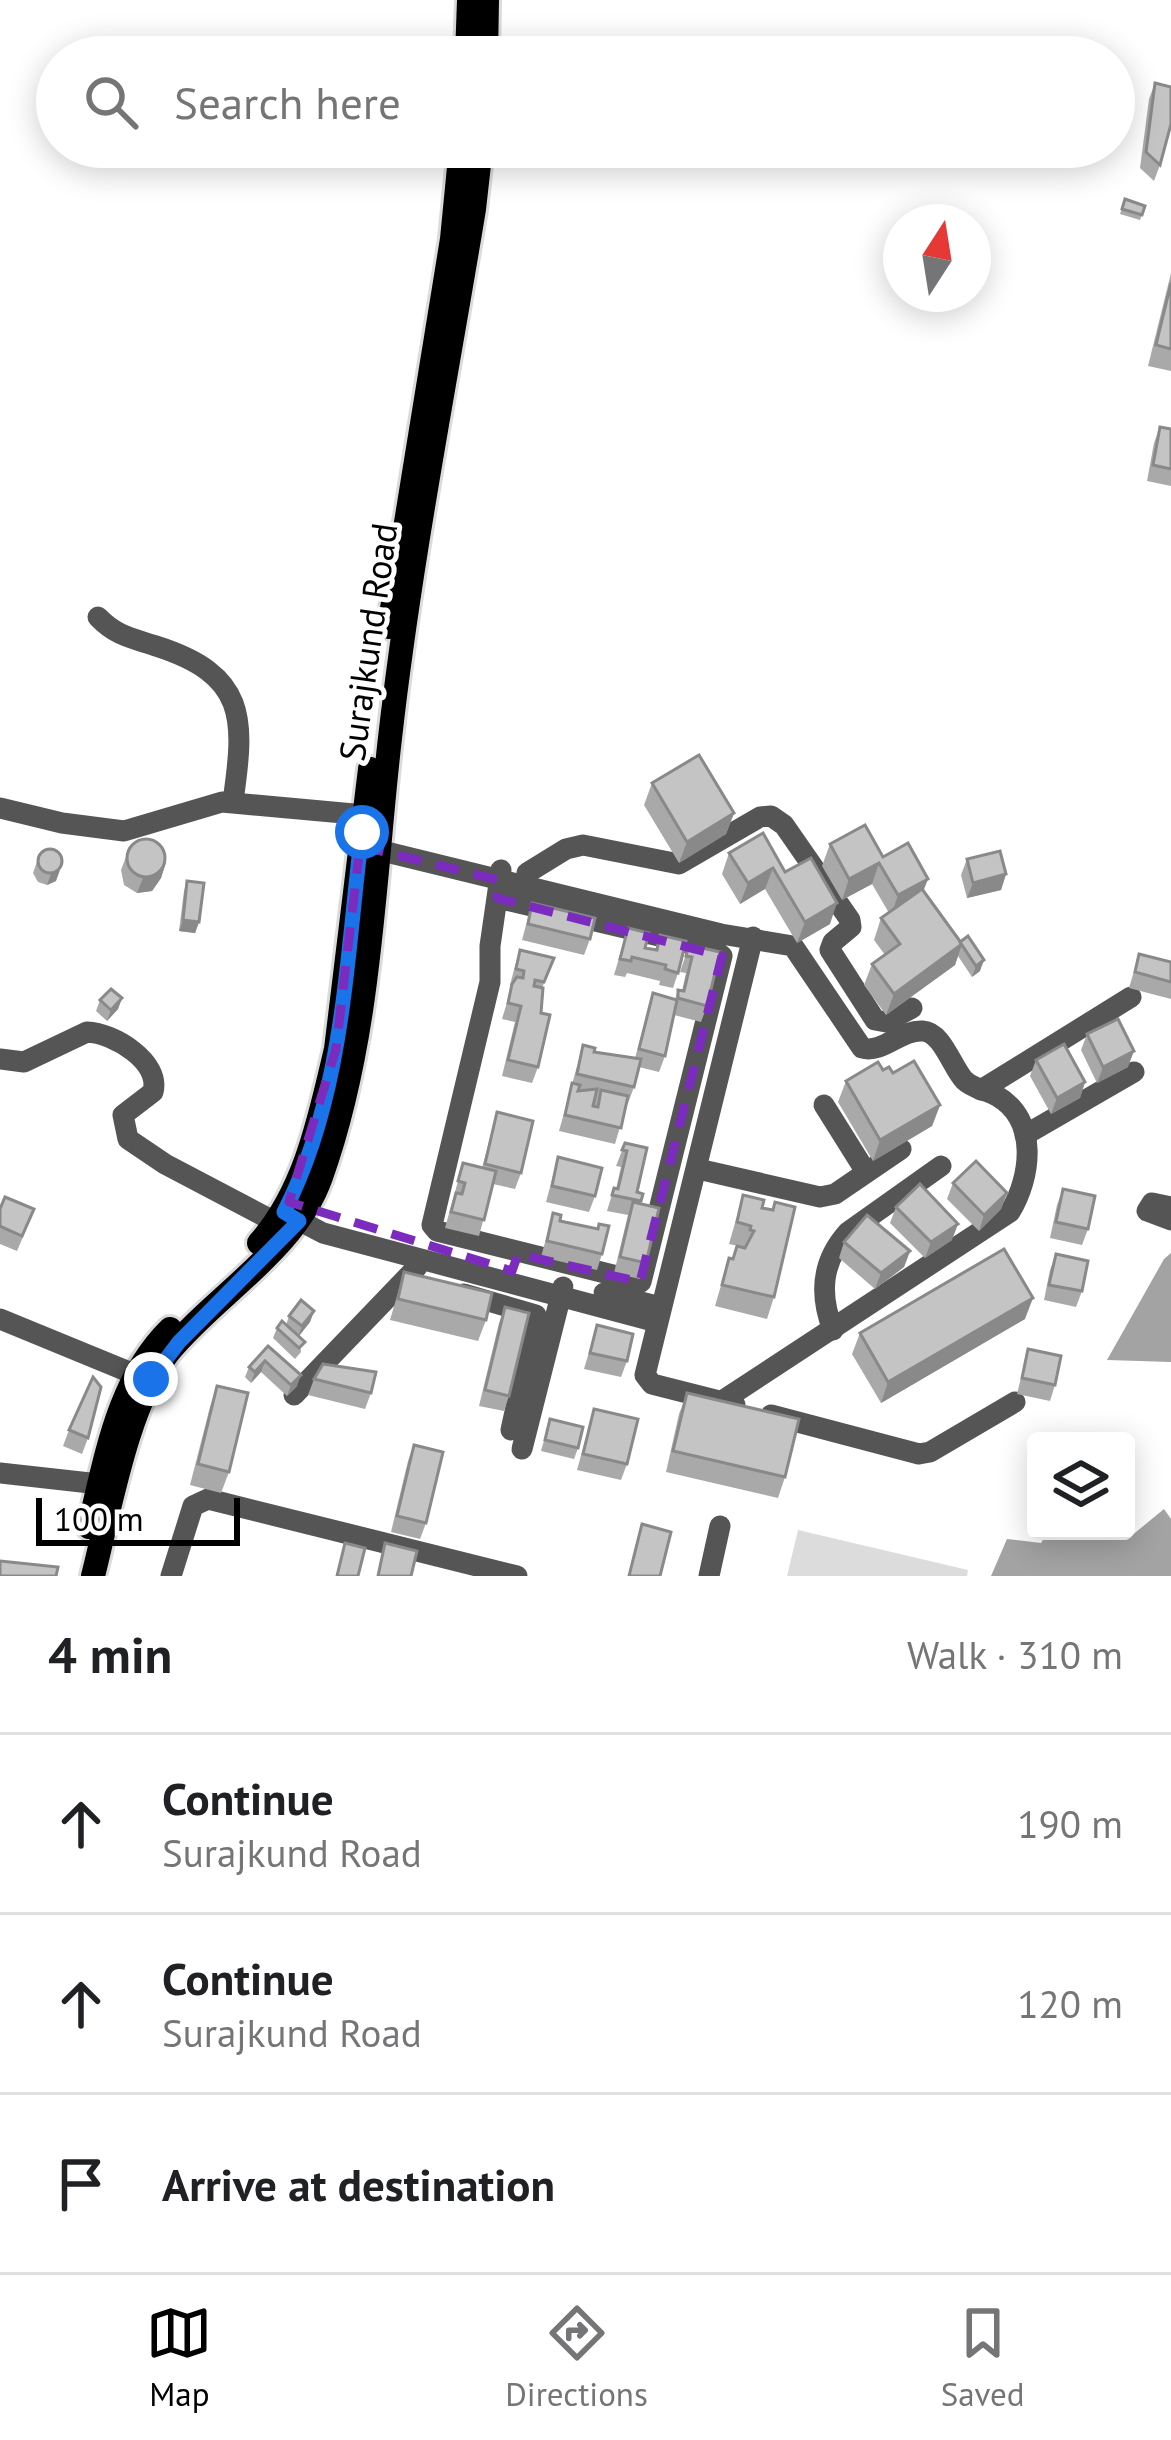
<!DOCTYPE html>
<meta charset="utf-8">
<style>
:root{--surface:#fff;--page:#f6f6f6;--text:#202124;--muted:#757577;--line:#e0e0e0;--accent:#000}
body{margin:0;font-family:"PT Sans",sans-serif;background:var(--page);color:var(--text)}
.controls{position:absolute;right:36px;bottom:36px;display:grid;overflow:hidden;border-radius:12px;box-shadow:0 6px 30px #0003}
.controls button{width:108px;height:108px;display:grid;place-items:center;padding:0;border:0;border-bottom:3px solid var(--line);background:var(--surface);color:var(--text);font:60px sans-serif}
.compass{position:absolute;left:883px;top:204px;width:108px;height:108px;border-radius:50%;background:var(--surface);box-shadow:0 6px 30px #0003;rotate:12deg}
.scale{position:absolute;left:36px;bottom:30px;width:204px;box-sizing:border-box;padding-left:12px;border:6px solid #000;border-top:0;font-size:33px;line-height:42px;white-space:nowrap;color:#000;-webkit-text-stroke:9px #fff;paint-order:stroke}
.stop{position:absolute;width:36px;height:36px;margin:-27px;border:9px solid #1a73e8;border-radius:50%;background:#fff}
.stop.end{background:#1a73e8;border-color:#fff;box-shadow:0 3px 12px #0008}
.list{margin:0;padding:0;list-style:none}
h2{display:flex;justify-content:space-between;align-items:center;height:156px;margin:0;padding:0 48px;font-size:51px}
h2 small{font-size:39px;font-weight:400;color:var(--muted)}
.list li{display:grid;grid-template-columns:78px 1fr auto;gap:36px;align-items:center;box-sizing:border-box;height:180px;padding:0 48px;border-top:3px solid var(--line)}
.list b{display:block;font-size:45px;white-space:nowrap}
.list p{margin:0;font-size:39px;white-space:nowrap;color:var(--muted)}
.list em{font-size:39px;font-style:normal;color:var(--muted)}
.icon{flex:none;width:66px;height:66px;fill:none;stroke:currentColor;stroke-width:2;stroke-linecap:round;stroke-linejoin:round}
.map{position:relative;flex:none;width:1171px;height:1576px;overflow:hidden}
.search{position:absolute;background:var(--surface);box-shadow:0 6px 30px #0003;left:36px;right:36px;top:36px;height:132px;display:flex;align-items:center;gap:30px;box-sizing:border-box;padding:0 42px;border-radius:66px;color:var(--muted);font-size:45px}
.sheet{height:696px;background:var(--surface)}
nav{display:flex;justify-content:space-around;align-items:center;box-sizing:border-box;height:168px;border-top:3px solid var(--line);background:var(--surface);font-size:33px;color:var(--muted)}
nav a{display:grid;justify-items:center;gap:6px}
nav .on{color:var(--accent)}
.map>svg:first-child{display:block}
</style>
<div class="map">
<svg width="1171" height="1576" viewBox="0 0 1171 1576">
<rect width="100%" height="100%" fill="#fff"/>
<path fill="#dcdcdc" d="M798,1530L968,1570L967,1576H787Z"/>
<g fill="#a3a3a3">
<path d="M1171,1253V1362L1107,1360L1164,1259Z"/>
<path d="M1164,1509L1171,1519V1576H991L1007,1539L1041,1543L1048,1531H1122L1130,1537Z"/>
</g>
<g fill="none" stroke-linecap="round" stroke-linejoin="round">
<g stroke="#dbdbdb" stroke-width="30">
<g id="major">
<path d="M467,57L469,0"/>
<path d="M486,57L487,0"/>
<path d="M389,627L452,239L461,147"/>
<path d="M259,1243C306,1190 320,1116 336,1049L370,769"/>
<path d="M89,1527C106,1458 118,1380 170,1329"/>
<path d="M93,1576C109,1513 128,1403 168,1353C216,1294 295,1251 321,1177C371,1037 373,884 390,738C410,561 445,385 474,209L481,147"/>
</g>
</g>
<g stroke="#555" stroke-width="21">
<path d="M98,617C116,636 132,638 156,646C247,675 245,718 233,801"/>
<path d="M0,808L62,823L124,831L222,802L365,815"/>
<path d="M366,847L721,934L793,946L862,1048C883,1054 901,1029 923,1031C942,1032 952,1067 964,1080C973,1089 986,1090 997,1096C1039,1120 1031,1178 1010,1212L722,1401"/>
<path d="M527,873L566,849L583,845L679,864L760,817L771,816L784,825L850,920L851,927L833,942L830,950L875,1020L886,1022L912,1008"/>
<path d="M497,898L714,949L722,956L641,1282L437,1231L432,1225L490,982V946L501,870"/>
<path d="M0,1059L24,1062L87,1032C114,1033 161,1062 153,1092L123,1115L128,1139L165,1164L277,1223"/>
<path d="M981,1090L1131,997"/>
<path d="M824,1105L866,1172"/>
<path d="M1025,1135L1134,1072"/>
<path d="M698,1169L820,1197L835,1194L901,1149"/>
<path d="M1171,1207L1152,1203L1147,1211L1171,1220"/>
<path d="M285,1213L323,1233L657,1322"/>
<path d="M604,1293L661,1307"/>
<path d="M464,1294L536,1315L511,1430"/>
<path d="M0,1319L134,1374"/>
<path d="M833,1330C819,1294 821,1262 848,1232L941,1166"/>
<path d="M294,1395L417,1267"/>
<path d="M735,1405L652,1384L645,1375L753,937"/>
<path d="M771,1415L919,1454L930,1452L1015,1402"/>
<path d="M522,1449L563,1287"/>
<path d="M0,1473L99,1484"/>
<path d="M171,1576L193,1506L208,1499L517,1576"/>
<path d="M709,1576L720,1526"/>
</g>
<use href="#major" stroke="#000" stroke-width="24"/>
</g>
<g fill="#a9a9a9">
<path d="M1155,83L1160,165L1154,181L1140,168L1149,99Z"/>
<path d="M1125,199L1145,206L1140,220L1120,214Z"/>
<path d="M1171,273V371L1148,366Z"/>
<path d="M1160,427L1171,429V486L1147,481L1154,443Z"/>
<path d="M652,783L734,813L726,834L679,863L644,805Z"/>
<path d="M830,844L883,857L923,891L980,971L972,977L958,956L955,965L886,1015L864,985L872,964L885,955L874,940L881,918L889,913L872,884L842,900L822,866Z"/>
<path d="M40,853L56,881L47,885L38,882L33,873Z"/>
<path d="M729,853L785,872L830,924L797,943L765,889L740,904L722,874Z"/>
<path d="M127,854L166,862L161,878L152,891L137,893L124,885L121,870Z"/>
<path d="M967,859L1006,874L1001,890L967,898L961,875Z"/>
<path d="M187,881L199,922L195,933L179,931L184,891Z"/>
<path d="M532,903L590,939L584,955L522,940Z"/>
<path d="M628,928L645,948L655,950L660,935L678,973L673,988L659,985L660,981L627,973L625,977L614,975Z"/>
<path d="M689,945L707,1006L701,1022L674,1015L665,1056L659,1072L639,1067L634,1087L628,1103H627L615,1144L559,1131L583,1045L594,1052L635,1058L653,993L675,999L678,990L682,991L686,973L680,972Z"/>
<path d="M520,950L554,958L542,988L538,1067L532,1083L502,1076L515,1022L502,1019L512,986L510,985L515,966Z"/>
<path d="M1139,954L1171,962V999L1129,988Z"/>
<path d="M122,998L118,1009L107,1021L96,1011L100,1000Z"/>
<path d="M1087,1034L1128,1067L1097,1083L1081,1050Z"/>
<path d="M1036,1060L1085,1082L1080,1098L1051,1114L1030,1076Z"/>
<path d="M883,1070L893,1073L940,1105L932,1126L873,1161L838,1102L846,1081Z"/>
<path d="M497,1112L521,1173L515,1189L493,1184L479,1236L445,1228L463,1163L482,1168Z"/>
<path d="M625,1143L637,1192L643,1194L640,1204L646,1263L640,1279L614,1273L628,1215L607,1211L614,1188L616,1189L621,1167L616,1166Z"/>
<path d="M558,1157L595,1196L589,1212L546,1202Z"/>
<path d="M953,1183L1007,1193L1001,1209L979,1231L947,1199Z"/>
<path d="M1063,1189L1088,1229L1082,1245L1050,1238L1057,1205Z"/>
<path d="M743,1195L762,1208L774,1297L767,1319L715,1306L729,1258L732,1259L737,1246L743,1247L729,1244Z"/>
<path d="M896,1207L952,1240L925,1258L890,1223Z"/>
<path d="M0,1209L28,1225L17,1251L0,1244Z"/>
<path d="M553,1213L560,1221L602,1254L597,1270L541,1257Z"/>
<path d="M844,1242L910,1251L904,1267L875,1289L839,1258Z"/>
<path d="M1056,1254L1082,1291L1076,1307L1044,1300L1050,1270Z"/>
<path d="M404,1272L486,1320L478,1341L390,1320Z"/>
<path d="M505,1307L509,1396L504,1411L479,1406L499,1323Z"/>
<path d="M314,1311L310,1322L299,1336L301,1352L295,1359L273,1338L277,1328L286,1325L289,1316Z"/>
<path d="M1025,1319L881,1403L852,1354L860,1333Z"/>
<path d="M597,1325L627,1361L621,1377L584,1369Z"/>
<path d="M268,1346L297,1386L287,1396L261,1372L251,1383L245,1377L249,1367Z"/>
<path d="M1028,1349L1055,1385L1050,1401L1017,1394Z"/>
<path d="M314,1379L371,1393L365,1409L308,1395Z"/>
<path d="M217,1386L229,1472L221,1493L190,1485L210,1407Z"/>
<path d="M687,1393L785,1477L778,1498L666,1472L679,1414Z"/>
<path d="M594,1409L627,1464L621,1480L577,1470Z"/>
<path d="M550,1419L578,1448L574,1459L541,1451Z"/>
<path d="M69,1430L88,1438L82,1454L63,1446Z"/>
<path d="M414,1445L426,1523L420,1539L391,1532L408,1461Z"/>
</g>
<g fill="#898989">
<path d="M734,813L726,834L679,863L687,842Z"/>
<path d="M166,862L161,878L152,891L137,893L143,878Z"/>
<path d="M879,863L872,884L842,900L849,879Z"/>
<path d="M773,868L765,889L740,904L748,883Z"/>
<path d="M60,870L56,881L47,885L51,874Z"/>
<path d="M1006,874L1001,890L967,898L973,883Z"/>
<path d="M928,879L920,900L891,916L898,895Z"/>
<path d="M837,903L830,924L797,943L805,922Z"/>
<path d="M183,920L199,922L195,933L179,931Z"/>
<path d="M962,944L955,965L886,1015L894,994Z"/>
<path d="M984,960L980,971L972,977L976,966Z"/>
<path d="M122,998L118,1009L107,1021L111,1010Z"/>
<path d="M1134,1051L1128,1067L1097,1083L1103,1067Z"/>
<path d="M1085,1082L1080,1098L1051,1114L1057,1098Z"/>
<path d="M940,1105L932,1126L873,1161L880,1140Z"/>
<path d="M1007,1193L1001,1209L979,1231L984,1215Z"/>
<path d="M958,1224L952,1240L925,1258L931,1242Z"/>
<path d="M910,1251L904,1267L875,1289L881,1273Z"/>
<path d="M1033,1298L1025,1319L881,1403L888,1382Z"/>
<path d="M314,1311L310,1322L298,1337L302,1326Z"/>
<path d="M265,1361L261,1372L251,1383L255,1372Z"/>
<path d="M301,1375L297,1386L287,1396L291,1385Z"/>
</g>
<g fill="#c4c4c4" stroke="#898989" stroke-width="3">
<path d="M1155,83L1171,87V124L1160,165L1146,152Z"/>
<path d="M1125,199L1145,206L1142,215L1122,209Z"/>
<path d="M1171,283V349L1156,345Z"/>
<path d="M1160,427L1171,429V469L1153,465Z"/>
<path d="M699,755L734,813L687,842L652,783Z"/>
<path d="M865,825L883,857L908,843L928,879L898,895L879,863L849,879L830,844Z"/>
<path d="M763,833L785,872L811,858L837,903L805,922L773,868L748,883L729,853Z"/>
<circle cx="146" cy="858" r="19"/>
<circle cx="50" cy="861" r="12"/>
<path d="M1000,851L1006,874L973,883L967,859Z"/>
<path d="M187,881L204,883L199,922L183,920Z"/>
<path d="M922,889L962,944L894,994L872,964L900,944L881,918Z"/>
<path d="M532,903L595,918L590,939L528,924Z"/>
<path d="M628,928L649,933L645,948L657,950L660,935L686,941L678,973L665,969L666,965L632,957L631,961L620,959Z"/>
<path d="M968,936L984,960L976,966L960,942Z"/>
<path d="M689,945L720,952L707,1006L678,998V990L684,991L692,957L686,956Z"/>
<path d="M520,950L554,958L544,982L535,980L534,986L543,988L541,1013L550,1015L538,1067L508,1060L521,1006L508,1003L512,984L517,977L523,978L524,971L516,969Z"/>
<path d="M1139,954L1171,962V982L1135,972Z"/>
<path d="M111,989L122,998L111,1010L100,1000Z"/>
<path d="M653,993L677,1000L665,1056L639,1049Z"/>
<path d="M1118,1019L1134,1051L1103,1067L1087,1034Z"/>
<path d="M1064,1044L1085,1082L1057,1098L1036,1060Z"/>
<path d="M583,1045L595,1048L594,1052L641,1059L634,1087L577,1074Z"/>
<path d="M914,1061L940,1105L880,1140L846,1081L878,1062L883,1070L889,1067L893,1073Z"/>
<path d="M572,1083L580,1085L578,1091L597,1089L593,1106L598,1107L601,1090L628,1096L621,1128L565,1115Z"/>
<path d="M497,1112L533,1121L521,1173L485,1164Z"/>
<path d="M625,1143L647,1148L637,1192L643,1194L641,1201L612,1195L614,1188L618,1189L627,1151L622,1150Z"/>
<path d="M558,1157L602,1168L595,1196L552,1186Z"/>
<path d="M976,1161L1007,1193L984,1215L953,1183Z"/>
<path d="M463,1163L496,1171L484,1220L451,1212L456,1193L462,1194L465,1183L458,1181Z"/>
<path d="M920,1184L958,1224L931,1242L896,1207Z"/>
<path d="M1063,1189L1095,1196L1088,1229L1056,1222Z"/>
<path d="M743,1195L764,1200L762,1208L773,1210L775,1202L795,1207L774,1297L722,1285L729,1258L733,1259L737,1246L745,1248L754,1231L750,1230L751,1226L737,1222Z"/>
<path d="M5,1197L34,1209L22,1236L0,1226V1209Z"/>
<path d="M633,1202L659,1208L646,1263L620,1257Z"/>
<path d="M553,1213L561,1215L560,1221L598,1229L599,1224L609,1226L602,1254L547,1241Z"/>
<path d="M867,1215L910,1251L881,1273L844,1242Z"/>
<path d="M1004,1249L1033,1298L888,1382L860,1333Z"/>
<path d="M1056,1254L1088,1261L1082,1291L1049,1285Z"/>
<path d="M404,1272L492,1293L486,1320L398,1299Z"/>
<path d="M301,1300L314,1311L302,1326L289,1316Z"/>
<path d="M505,1307L529,1313L509,1396L485,1390Z"/>
<path d="M282,1321L305,1342L299,1348L277,1328Z"/>
<path d="M597,1325L633,1334L627,1361L590,1353Z"/>
<path d="M268,1346L301,1375L291,1385L265,1361L255,1372L249,1367Z"/>
<path d="M1028,1349L1061,1356L1055,1385L1022,1378Z"/>
<path d="M323,1364L376,1372L371,1393L314,1379Z"/>
<path d="M93,1377L101,1387L88,1438L69,1430Z"/>
<path d="M217,1386L248,1393L229,1472L198,1464Z"/>
<path d="M687,1393L799,1419L785,1477L673,1451Z"/>
<path d="M594,1409L638,1419L627,1464L583,1454Z"/>
<path d="M550,1419L583,1427L578,1448L545,1440Z"/>
<path d="M414,1445L443,1452L426,1523L397,1516Z"/>
<path d="M642,1524L671,1532L660,1576H629Z"/>
<path d="M345,1543L365,1548L358,1576H337Z"/>
<path d="M385,1543L417,1551L411,1576H378Z"/>
<path d="M0,1561L58,1567L56,1576H0Z"/>
</g>
<g fill="none" stroke-linecap="round" stroke-linejoin="round">
<path stroke="#1a73e8" stroke-width="15" d="M151,1379L179,1342L299,1221L284,1212C344,1096 346,959 362,832"/>
</g>
<path fill="none" stroke="#7b2cbf" stroke-width="9" stroke-dasharray="24 15" stroke-linejoin="round" d="M360,846L499,880L497,898L722,956L640,1282L518,1254L512,1271L289,1202L336,1049Z"/>
<g text-anchor="middle" stroke-width="10" stroke-linejoin="round" paint-order="stroke">
<g font-size="36" fill="#000" stroke="#fff">
<text transform="translate(368 642) rotate(-82)" y="13">Surajkund Road</text>
</g>
</g>
</svg>
<div class="controls">
<button><svg class="icon" aria-label="layers" viewBox="0 0 24 24"><path d="M12 4l9 5-9 5-9-5zM3 14l9 5 9-5"/></svg></button>
</div>
<svg class="compass" viewBox="-18 -18 36 36"><path d="M0-13l5 13h-10z" fill="#e53935"/><path d="M0 13l5-13h-10z" fill="#757577"/></svg>
<div class="scale">100 m</div>
<div class="stop" style="left:362px;top:832px"></div>
<div class="stop end" style="left:151px;top:1379px"></div>
<div class="search"><svg class="icon" aria-label="search" viewBox="0 0 24 24"><circle cx="10" cy="10" r="6"/><path d="M15 15l6 6"/></svg>Search here</div>
</div>
<section class="sheet">
<h2>4 min<small>Walk · 310 m</small></h2>
<ul class="list">
<li><svg class="icon" aria-label="ahead" viewBox="0 0 24 24"><path d="M12 20V5M6 11l6-6 6 6"/></svg><div><b>Continue</b><p>Surajkund Road</p></div><em>190 m</em></li>
<li><svg class="icon" aria-label="ahead" viewBox="0 0 24 24"><path d="M12 20V5M6 11l6-6 6 6"/></svg><div><b>Continue</b><p>Surajkund Road</p></div><em>120 m</em></li>
<li><svg class="icon" aria-label="arrive" viewBox="0 0 24 24"><path d="M6 21V4h12l-3 4 3 4H6"/></svg><div><b>Arrive at destination</b></div></li>
</ul>
</section>
<nav>
<a class="on"><svg class="icon" aria-label="map" viewBox="0 0 24 24"><path d="M3 6l6-2 6 2 6-2v14l-6 2-6-2-6 2zM9 4v14M15 6v14"/></svg>Map</a>
<a><svg class="icon" aria-label="directions" viewBox="0 0 24 24"><path d="M12 3l9 9-9 9-9-9zM9 14v-3h6M13 9l2 2-2 2"/></svg>Directions</a>
<a><svg class="icon" aria-label="saved" viewBox="0 0 24 24"><path d="M7 4h10v16l-5-4-5 4z"/></svg>Saved</a>
</nav>
